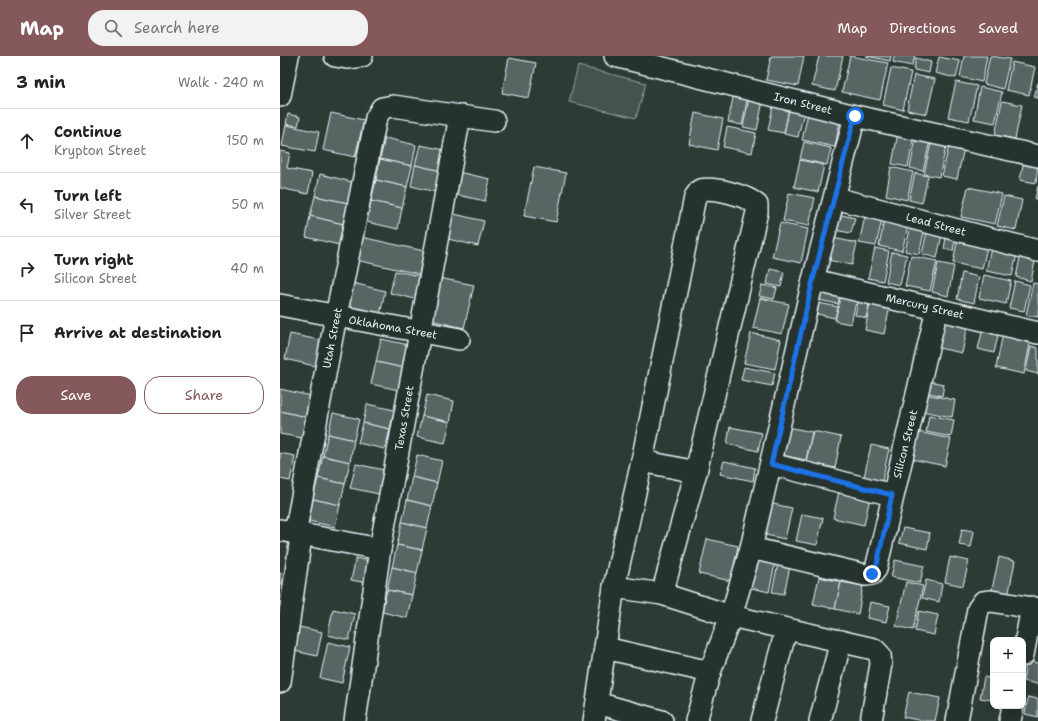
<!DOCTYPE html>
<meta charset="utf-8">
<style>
:root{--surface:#fff;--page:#f2f2f2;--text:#222;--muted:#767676;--line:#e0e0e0;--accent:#85585c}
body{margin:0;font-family:"Shantell Sans",sans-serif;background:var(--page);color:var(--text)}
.controls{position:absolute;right:12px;bottom:12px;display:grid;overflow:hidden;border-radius:8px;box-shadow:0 4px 16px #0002}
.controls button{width:36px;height:36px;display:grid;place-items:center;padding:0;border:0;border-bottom:1px solid var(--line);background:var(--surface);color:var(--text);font:20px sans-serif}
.stop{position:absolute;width:12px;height:12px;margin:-9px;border:3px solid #1a73e8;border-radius:50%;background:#fff}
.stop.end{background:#1a73e8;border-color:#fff;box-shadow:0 1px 4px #0008}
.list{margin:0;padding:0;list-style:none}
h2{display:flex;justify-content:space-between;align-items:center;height:52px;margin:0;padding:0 16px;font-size:17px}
h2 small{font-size:13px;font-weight:400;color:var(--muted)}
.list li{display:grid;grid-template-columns:26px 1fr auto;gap:12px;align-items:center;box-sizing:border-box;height:64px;padding:0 16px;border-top:1px solid var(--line)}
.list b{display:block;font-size:15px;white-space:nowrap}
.list p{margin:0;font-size:13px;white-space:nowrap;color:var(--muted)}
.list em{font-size:13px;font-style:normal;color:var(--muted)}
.actions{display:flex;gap:8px;padding:12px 16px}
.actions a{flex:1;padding:9px 0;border:1px solid var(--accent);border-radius:16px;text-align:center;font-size:14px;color:var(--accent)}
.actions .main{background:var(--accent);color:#fff}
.icon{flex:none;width:22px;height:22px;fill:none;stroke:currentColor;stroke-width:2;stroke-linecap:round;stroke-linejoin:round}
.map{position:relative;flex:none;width:758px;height:665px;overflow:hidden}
header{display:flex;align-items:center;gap:24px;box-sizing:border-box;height:56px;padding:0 20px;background:var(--accent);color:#fff}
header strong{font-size:19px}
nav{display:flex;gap:22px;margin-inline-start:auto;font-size:14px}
.search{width:280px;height:36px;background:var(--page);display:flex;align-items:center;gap:10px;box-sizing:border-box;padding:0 14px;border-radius:16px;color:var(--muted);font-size:15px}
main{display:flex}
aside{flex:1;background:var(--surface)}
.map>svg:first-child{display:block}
</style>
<header>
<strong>Map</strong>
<div class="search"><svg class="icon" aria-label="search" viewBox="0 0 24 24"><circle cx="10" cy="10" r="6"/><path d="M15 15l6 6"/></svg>Search here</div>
<nav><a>Map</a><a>Directions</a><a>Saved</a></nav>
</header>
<main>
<aside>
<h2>3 min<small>Walk · 240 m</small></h2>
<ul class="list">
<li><svg class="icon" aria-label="ahead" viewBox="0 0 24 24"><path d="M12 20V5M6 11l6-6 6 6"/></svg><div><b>Continue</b><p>Krypton Street</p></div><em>150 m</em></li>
<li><svg class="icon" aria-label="left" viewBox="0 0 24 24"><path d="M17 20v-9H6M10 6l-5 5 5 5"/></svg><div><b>Turn left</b><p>Silver Street</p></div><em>50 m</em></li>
<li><svg class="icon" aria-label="right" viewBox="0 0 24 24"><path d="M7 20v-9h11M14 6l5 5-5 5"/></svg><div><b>Turn right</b><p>Silicon Street</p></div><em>40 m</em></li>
<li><svg class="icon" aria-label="arrive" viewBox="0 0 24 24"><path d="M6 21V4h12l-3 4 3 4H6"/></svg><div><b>Arrive at destination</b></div></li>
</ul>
<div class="actions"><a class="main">Save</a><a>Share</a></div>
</aside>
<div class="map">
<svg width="758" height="665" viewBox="0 0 758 665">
<rect width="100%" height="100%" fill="#2e3b35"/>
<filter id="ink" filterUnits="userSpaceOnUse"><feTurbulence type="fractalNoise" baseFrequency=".025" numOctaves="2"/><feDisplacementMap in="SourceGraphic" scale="8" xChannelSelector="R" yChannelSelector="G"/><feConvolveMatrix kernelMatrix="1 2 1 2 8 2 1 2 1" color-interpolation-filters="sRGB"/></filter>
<g filter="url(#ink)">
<path fill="#45524e" stroke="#96a2a3" d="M298,10L366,27L356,62L289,46Z"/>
<g fill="#596563" stroke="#e8f1f8">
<path d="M491,0H524L518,30L486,24Z"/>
<path d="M539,0H563L555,35L532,30Z"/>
<path d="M570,0L608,7L600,44L562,36Z"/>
<path d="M586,0H611L610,5Z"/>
<path d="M614,0H635L632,10L613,6Z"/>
<path d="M684,0H707L702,26L680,21Z"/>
<path d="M710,0L730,3L723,33L704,28Z"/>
<path d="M659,1L680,5L676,22L655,17Z"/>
<path d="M229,2L256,7L249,42L222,37Z"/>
<path d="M636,2L651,6L649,17L634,14Z"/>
<path d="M732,6L755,11L749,39L726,34Z"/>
<path d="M611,12L631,16L623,54L603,49Z"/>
<path d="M634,19L655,23L647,58L627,54Z"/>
<path d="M676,26L697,30L689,65L668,61Z"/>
<path d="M758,27V42L754,41Z"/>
<path d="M700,31L722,36L715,67L694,63Z"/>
<path d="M454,37L468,40L462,69L448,66Z"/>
<path d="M469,42L483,45L477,74L463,71Z"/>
<path d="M494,45L510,48L504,77L488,74Z"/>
<path d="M722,45L742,49L735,83L715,79Z"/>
<path d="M510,49L525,52L518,81L504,78Z"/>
<path d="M51,57L84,64L75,101L43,94Z"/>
<path d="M415,57L443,63L437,94L409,88Z"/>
<path d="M528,57L560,64L555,91L522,84Z"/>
<path d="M8,58L20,61L18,70L6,68Z"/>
<path d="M6,69L39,76L35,96L2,90Z"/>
<path d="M447,71L476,77L472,97L443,91Z"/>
<path d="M618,77L634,80L628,111L612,108Z"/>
<path d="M105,82L136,89L132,110L100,103Z"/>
<path d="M636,82L650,85L643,115L630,112Z"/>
<path d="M652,83L667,86L659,121L644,118Z"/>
<path d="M524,86L551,92L547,109L520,103Z"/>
<path d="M140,89L165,94L161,115L135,109Z"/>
<path d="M669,89L684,92L677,123L662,120Z"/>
<path d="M0,95L10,97L7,112L32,117L28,138L0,132Z"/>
<path d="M100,103L132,110L127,131L96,124Z"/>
<path d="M520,104L544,109L538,136L514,131Z"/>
<path d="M744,104L758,107L756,127L740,124Z"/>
<path d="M135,109L161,115L156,136L131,130Z"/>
<path d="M254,111L286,117L276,166L244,160Z"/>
<path d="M611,111L633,116L627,144L606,139Z"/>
<path d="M178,116L210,123L205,145L173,138Z"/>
<path d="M635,117L648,120L642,147L629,144Z"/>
<path d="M40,118L72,126L68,147L35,140Z"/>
<path d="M96,124L127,131L122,152L91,145Z"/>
<path d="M758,130V144L755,143Z"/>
<path d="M688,131L722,138L715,168L681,161Z"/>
<path d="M509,137L535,142L529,170L503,165Z"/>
<path d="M35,140L68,147L63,168L30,160Z"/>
<path d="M724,140L742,144L736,174L717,170Z"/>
<path d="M91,145L122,152L118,173L87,166Z"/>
<path d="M586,156L603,159L596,190L579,187Z"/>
<path d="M170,157L204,165L198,190L164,182Z"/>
<path d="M557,158L575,162L571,177L554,174Z"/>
<path d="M30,160L63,168L59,189L26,181Z"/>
<path d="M605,160L629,165L622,195L599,190Z"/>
<path d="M632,165L646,168L639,198L625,195Z"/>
<path d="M500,167L528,173L521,207L492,201Z"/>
<path d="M648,171L663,174L657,202L642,198Z"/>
<path d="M667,175L676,177L673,195L664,193Z"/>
<path d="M81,181L144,195L139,218L76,204Z"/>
<path d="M678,181L708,187L702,213L673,207Z"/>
<path d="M553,182L577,187L572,209L548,204Z"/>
<path d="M712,187L738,193L732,220L706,215Z"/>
<path d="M595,192L609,195L603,225L588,222Z"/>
<path d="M742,192L757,195L751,225L736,221Z"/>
<path d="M612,196L627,199L620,229L606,226Z"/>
<path d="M631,200L657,205L650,235L625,230Z"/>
<path d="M658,207L674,210L668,240L652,236Z"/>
<path d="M490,213L504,216L501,231L487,228Z"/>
<path d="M115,215L140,220L135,243L110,237Z"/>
<path d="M682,217L699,221L694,247L677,243Z"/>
<path d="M704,219L731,225L726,248L699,242Z"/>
<path d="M159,222L194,229L184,272L150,264Z"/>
<path d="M735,225L750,229L744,255L729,252Z"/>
<path d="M73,227L105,235L100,259L67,252Z"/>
<path d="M753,227L758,228V261L746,259Z"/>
<path d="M482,229L497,232L494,243L479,240Z"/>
<path d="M542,232L561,236L558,248L539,244Z"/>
<path d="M562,233L578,236L571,268L555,265Z"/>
<path d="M580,238L591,240L586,262L575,259Z"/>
<path d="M591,241L611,245L604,278L585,274Z"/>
<path d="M480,242L509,248L502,278L473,272Z"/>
<path d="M539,247L558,251L555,262L537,258Z"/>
<path d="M661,258L689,264L682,297L654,291Z"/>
<path d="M704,268L720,271L714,297L698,293Z"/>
<path d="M471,277L501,284L495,313L464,307Z"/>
<path d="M723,277L751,283L744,318L716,312Z"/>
<path d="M10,278L44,285L39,311L5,303Z"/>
<path d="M101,283L129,289L124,312L96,306Z"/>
<path d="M751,290L758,292V318L746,315Z"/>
<path d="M96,306L124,312L119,334L91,328Z"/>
<path d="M464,311L495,317L492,330L461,324Z"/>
<path d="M648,325L664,328L662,340L645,336Z"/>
<path d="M0,333L31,340L26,361L0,355Z"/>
<path d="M645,338L675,344L672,361L642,355Z"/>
<path d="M147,339L174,345L170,366L142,360Z"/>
<path d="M87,348L114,354L110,373L83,367Z"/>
<path d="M0,355L26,361L22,382L0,378Z"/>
<path d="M53,357L79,363L74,384L48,378Z"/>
<path d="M649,359L674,364L671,381L646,376Z"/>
<path d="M142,360L170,366L165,387L137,381Z"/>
<path d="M83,367L110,373L105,393L78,387Z"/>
<path d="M450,371L482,377L478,395L447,388Z"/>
<path d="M508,371L532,376L526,404L502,399Z"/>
<path d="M533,375L561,381L555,412L526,406Z"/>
<path d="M633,375L671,383L665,410L627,402Z"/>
<path d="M48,378L74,384L70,406L43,400Z"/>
<path d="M591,389L609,393L602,425L584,421Z"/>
<path d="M0,397L15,400L10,425L0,423Z"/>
<path d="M137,399L162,405L157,427L132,421Z"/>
<path d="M43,400L70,406L65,428L38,422Z"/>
<path d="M444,405L475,412L473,425L440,418Z"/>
<path d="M76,408L104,414L99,438L70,432Z"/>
<path d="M132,421L157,427L152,450L127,444Z"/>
<path d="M38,422L65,428L60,449L33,443Z"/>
<path d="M560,431L591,437L584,469L553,462Z"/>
<path d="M33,443L60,449L55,471L29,465Z"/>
<path d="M127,444L152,450L147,472L122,466Z"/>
<path d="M488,447L512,452L505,483L481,478Z"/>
<path d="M522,458L543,462L537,489L516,485Z"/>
<path d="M122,466L147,472L142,494L117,489Z"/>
<path d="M623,472L650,477L647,493L619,487Z"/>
<path d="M682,473L694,475L691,491L679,489Z"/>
<path d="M427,483L458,490L451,525L419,518Z"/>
<path d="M117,489L142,494L137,517L112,511Z"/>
<path d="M478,499L496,503L489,536L471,532Z"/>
<path d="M670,501L689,505L683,530L665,526Z"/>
<path d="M719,501L735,505L728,541L711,538Z"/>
<path d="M76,502L93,506L88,527L71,524Z"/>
<path d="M499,503L511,506L504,538L492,536Z"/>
<path d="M615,504L644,510L640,527L611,521Z"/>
<path d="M112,511L137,517L132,539L107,534Z"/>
<path d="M0,517L8,519L6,529L0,528Z"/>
<path d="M539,521L561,526L555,553L533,548Z"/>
<path d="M646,524L662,528L659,546L642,542Z"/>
<path d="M561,526L583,530L578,558L555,553Z"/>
<path d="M626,526L643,530L633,574L616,570Z"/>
<path d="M107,534L132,539L127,562L102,556Z"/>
<path d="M590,546L610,550L606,566L587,562Z"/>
<path d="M53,553L75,558L69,584L48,579Z"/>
<path d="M639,555L658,559L654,579L635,575Z"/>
<path d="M15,570L42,576L37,600L10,594Z"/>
<path d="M48,586L70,591L62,627L40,622Z"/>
<path d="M746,605L758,607V628L743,625Z"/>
<path d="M704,621L713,623V644L700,642Z"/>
<path d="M629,636L660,642L655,665H643L623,661Z"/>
<path d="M748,641L758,643V661L745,658Z"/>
</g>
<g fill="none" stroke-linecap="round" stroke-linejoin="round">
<g stroke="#e8f1f8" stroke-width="24">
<g id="minor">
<path d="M55,0L67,2L82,0"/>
<path d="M335,0L575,60L758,100"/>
<path d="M0,40L8,0"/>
<path d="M555,142L758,195"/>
<path d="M533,224L758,277"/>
<path d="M0,249L179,283"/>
<path d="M362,405L416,416"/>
<path d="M491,408L612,439"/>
<path d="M0,474L100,493"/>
<path d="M471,492L585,519L592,518L596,513L657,253"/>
<path d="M334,531L382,538L451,560L594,593L600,599L601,608L591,665"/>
<path d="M325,592L430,616"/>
<path d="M743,599L752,551"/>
<path d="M0,626L20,488L17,467L56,260L96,62L102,52L113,50L214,65"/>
<path d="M317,647L382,665"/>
<path d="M75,665L100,493L180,60"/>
<path d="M314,665L334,531L362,405L415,141L420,134C435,131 466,139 477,149V156L416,416L382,538"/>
<path d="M416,665L430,616L451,560L471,492L533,224L575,60"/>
<path d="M482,665L506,574"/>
<path d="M540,665L561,585"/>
<path d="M677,665L698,553L703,546L711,545L758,553"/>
<path d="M730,665L733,650"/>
</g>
</g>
<use href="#minor" stroke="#26332d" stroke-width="21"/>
</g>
</g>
<g fill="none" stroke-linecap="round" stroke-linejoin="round" filter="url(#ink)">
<path stroke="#1a73e8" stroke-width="5" d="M575,60L533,224L491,408L612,439L596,513L592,518"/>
</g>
<g text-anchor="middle" stroke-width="3.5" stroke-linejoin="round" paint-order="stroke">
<g font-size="11" fill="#e8f1f8" stroke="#26332d">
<text transform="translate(523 47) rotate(14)" y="4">Iron Street</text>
<text transform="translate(656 168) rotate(15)" y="4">Lead Street</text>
<text transform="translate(645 250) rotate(13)" y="4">Mercury Street</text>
<text transform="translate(113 271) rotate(10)" y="4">Oklahoma Street</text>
<text transform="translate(52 282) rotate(-79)" y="4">Utah Street</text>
<text transform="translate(124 362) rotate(-80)" y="4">Texas Street</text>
<text transform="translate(625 388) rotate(-76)" y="4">Silicon Street</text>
</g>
</g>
</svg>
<div class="controls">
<button>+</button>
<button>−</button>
</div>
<div class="stop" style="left:575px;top:60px"></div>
<div class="stop end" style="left:592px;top:518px"></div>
</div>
</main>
